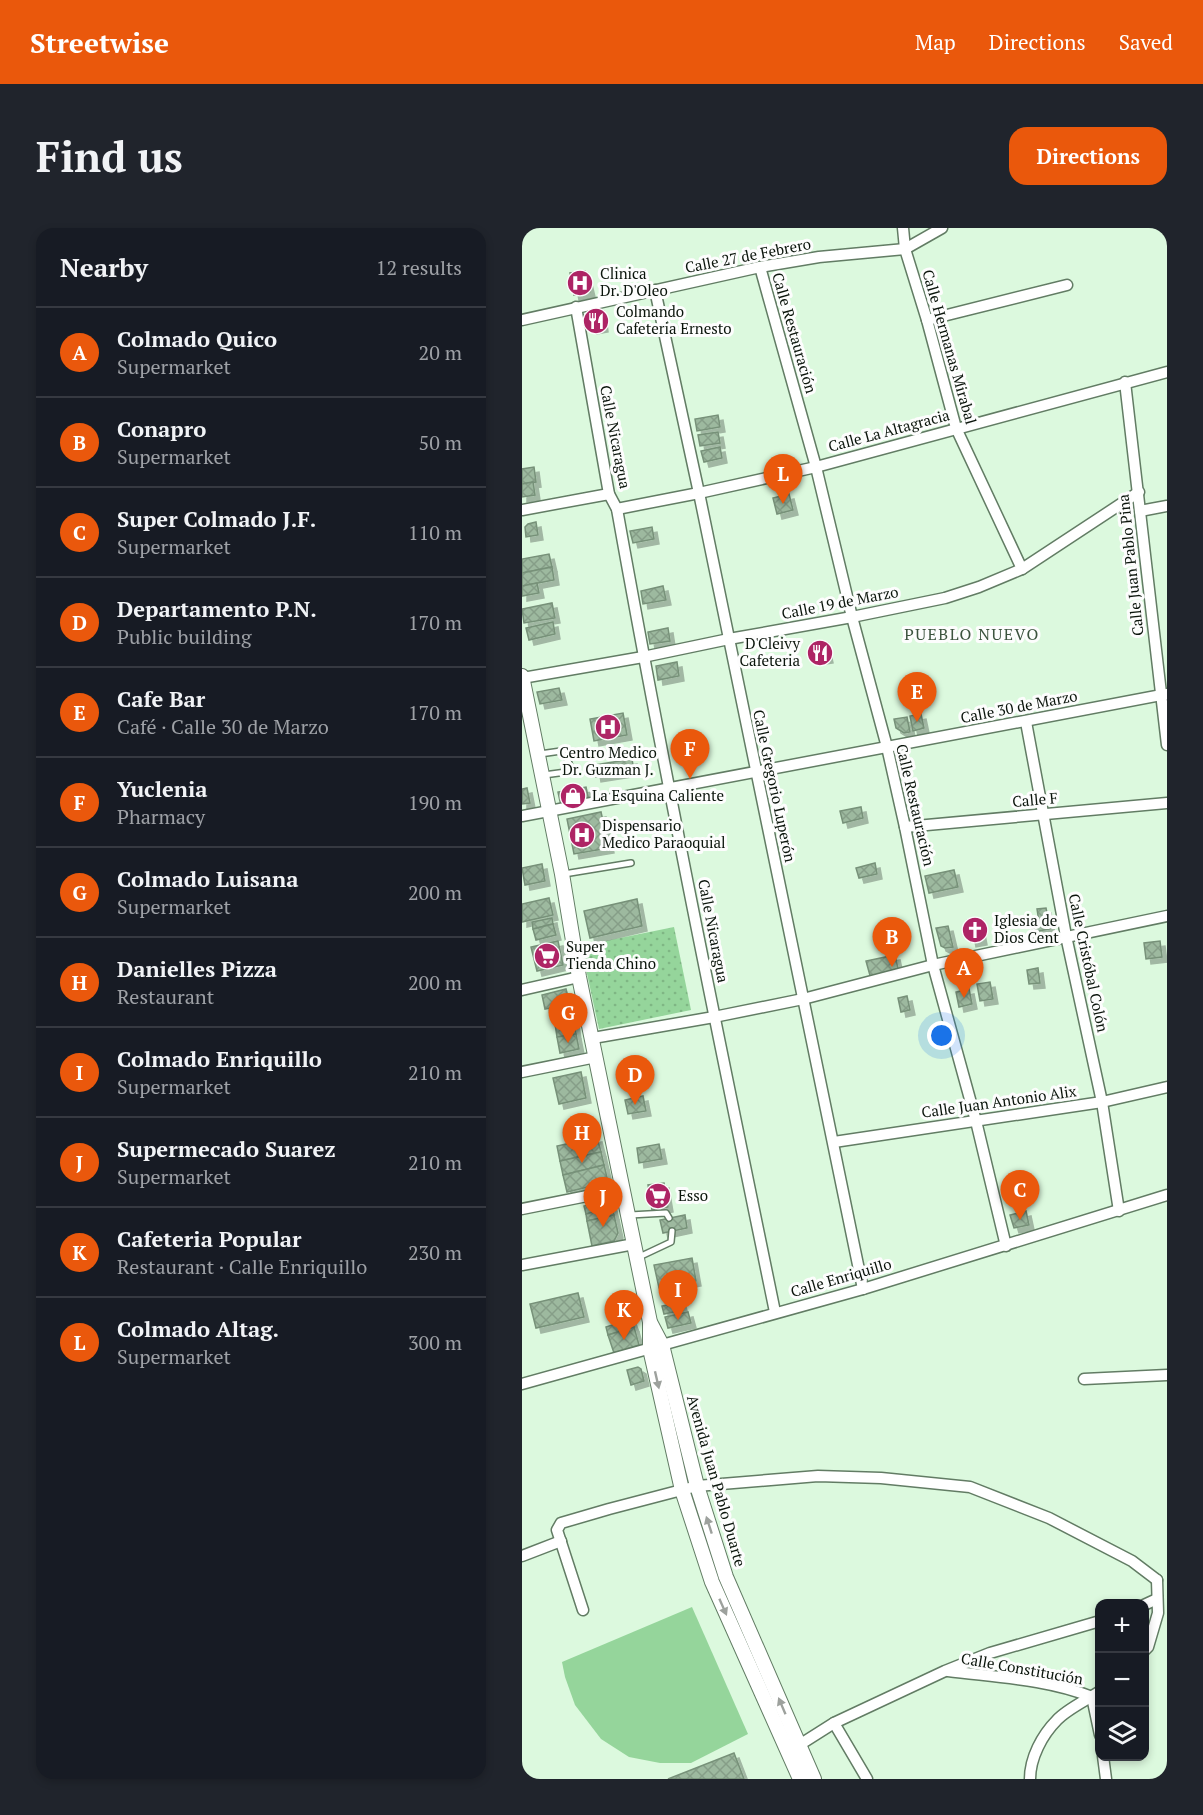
<!DOCTYPE html>
<meta charset="utf-8">
<style>
:root{--surface:#171b24;--page:#20242c;--text:#f1f3f6;--muted:#9ea1a6;--line:#363941;--accent:#ea580c}
body{margin:0;font-family:"PT Serif",serif;background:var(--page);color:var(--text)}
.controls{position:absolute;right:18px;bottom:18px;display:grid;overflow:hidden;border-radius:12px;box-shadow:0 3px 9px #0003}
.controls button{width:54px;height:54px;display:grid;place-items:center;padding:0;border:0;border-bottom:2px solid var(--line);background:var(--surface);color:var(--text);font:30px sans-serif}
.you{position:absolute;left:420px;top:808px;width:21px;height:21px;margin:-15px;border:4px solid #fff;border-radius:50%;background:#1a73e8;box-shadow:0 0 0 9px #1a73e833}
.badge{display:grid;place-items:center;width:39px;height:39px;border-radius:50%;background:var(--accent);color:#fff;font-size:20px;font-weight:700}
.pin{position:absolute;translate:-50% -50px;filter:drop-shadow(0 2px 3px #0008)}
.pin::after{content:'';position:absolute;top:32px;width:21px;height:18px;background:inherit;clip-path:polygon(0 0,100% 0,50% 100%)}
.list{margin:0;padding:0;list-style:none}
h2{display:flex;justify-content:space-between;align-items:center;height:78px;margin:0;padding:0 24px;font-size:26px}
h2 small{font-size:20px;font-weight:400;color:var(--muted)}
.list li{display:grid;grid-template-columns:39px 1fr auto;gap:18px;align-items:center;box-sizing:border-box;height:90px;padding:0 24px;border-top:2px solid var(--line)}
.list b{display:block;font-size:22px;white-space:nowrap}
.list p{margin:0;font-size:20px;white-space:nowrap;color:var(--muted)}
.list em{font-size:20px;font-style:normal;color:var(--muted)}
.icon{flex:none;width:33px;height:33px;fill:none;stroke:currentColor;stroke-width:2;stroke-linecap:round;stroke-linejoin:round}
.map{position:relative;flex:none;width:645px;height:1551px;overflow:hidden;border-radius:18px}
header{display:flex;align-items:center;gap:36px;box-sizing:border-box;height:84px;padding:0 30px;background:var(--accent);color:#fff}
header strong{font-size:28px}
nav{display:flex;gap:33px;margin-inline-start:auto;font-size:21px}
.intro{display:flex;align-items:center;justify-content:space-between;box-sizing:border-box;height:144px;padding:0 36px}
h1{margin:0;font-size:42px}
.button{padding:15px 27px;border-radius:18px;background:var(--accent);color:#fff;font-size:21px;font-weight:700}
main{display:flex;gap:36px;padding:0 36px}
aside{flex:1;background:var(--surface);border-radius:18px;box-shadow:0 3px 9px #0003}
.map>svg:first-child{display:block}
</style>
<header>
<strong>Streetwise</strong>
<nav><a>Map</a><a>Directions</a><a>Saved</a></nav>
</header>
<div class="intro"><h1>Find us</h1><a class="button">Directions</a></div>
<main>
<aside>
<h2>Nearby<small>12 results</small></h2>
<ul class="list">
<li><span class="badge">A</span><div><b>Colmado Quico</b><p>Supermarket</p></div><em>20 m</em></li>
<li><span class="badge">B</span><div><b>Conapro</b><p>Supermarket</p></div><em>50 m</em></li>
<li><span class="badge">C</span><div><b>Super Colmado J.F.</b><p>Supermarket</p></div><em>110 m</em></li>
<li><span class="badge">D</span><div><b>Departamento P.N.</b><p>Public building</p></div><em>170 m</em></li>
<li><span class="badge">E</span><div><b>Cafe Bar</b><p>Café · Calle 30 de Marzo</p></div><em>170 m</em></li>
<li><span class="badge">F</span><div><b>Yuclenia</b><p>Pharmacy</p></div><em>190 m</em></li>
<li><span class="badge">G</span><div><b>Colmado Luisana</b><p>Supermarket</p></div><em>200 m</em></li>
<li><span class="badge">H</span><div><b>Danielles Pizza</b><p>Restaurant</p></div><em>200 m</em></li>
<li><span class="badge">I</span><div><b>Colmado Enriquillo</b><p>Supermarket</p></div><em>210 m</em></li>
<li><span class="badge">J</span><div><b>Supermecado Suarez</b><p>Supermarket</p></div><em>210 m</em></li>
<li><span class="badge">K</span><div><b>Cafeteria Popular</b><p>Restaurant · Calle Enriquillo</p></div><em>230 m</em></li>
<li><span class="badge">L</span><div><b>Colmado Altag.</b><p>Supermarket</p></div><em>300 m</em></li>
</ul>
</aside>
<div class="map">
<svg width="645" height="1551" viewBox="0 0 645 1551">
<defs>
<pattern id="grass-dots" width="8" height="8" patternUnits="userSpaceOnUse" patternTransform="scale(1.5)"><rect width="8" height="8" fill="#95d59b"/><path d="M2 2h.1M6 6h.1" fill="none" stroke="#7fb684" stroke-width="1.8" stroke-linecap="round"/></pattern>
<pattern id="building-cross-hatch" width="8" height="8" patternUnits="userSpaceOnUse" patternTransform="scale(1.5)"><rect width="8" height="8" fill="#9db99f"/><path d="M0 0l8 8M0 8l8-8" fill="none" stroke="#869e88"/></pattern>
<filter id="shadow"><feDropShadow dx="5" dy="5" stdDeviation="0" flood-color="#0004"/></filter>
</defs>
<rect width="100%" height="100%" fill="#dcf9de"/>
<path fill="url(#grass-dots)" d="M152,699L169,782L77,801L59,718Z"/>
<path fill="#95d59b" d="M170,1379L226,1506L169,1535H138L107,1529L79,1511L53,1477L43,1449L40,1434Z"/>
<g fill="url(#building-cross-hatch)" stroke="#779179" stroke-width="1.5" filter="url(#shadow)">
<path d="M63,43L68,64L52,67L48,45Z"/>
<path d="M79,84L81,99L70,101L67,87Z"/>
<path d="M196,187L198,199L175,203L173,191Z"/>
<path d="M196,204L198,215L178,218L176,207Z"/>
<path d="M198,219L200,230L182,234L179,223Z"/>
<path d="M12,239L14,254L0,256V241Z"/>
<path d="M11,254L13,267L0,269V256Z"/>
<path d="M267,266L271,282L255,286L251,270Z"/>
<path d="M14,294L16,307L4,309L3,299L6,296Z"/>
<path d="M130,299L132,311L111,315L108,303Z"/>
<path d="M27,326L30,339L0,345V331Z"/>
<path d="M30,339L32,352L0,358V345Z"/>
<path d="M15,355L17,365L0,368V358Z"/>
<path d="M141,358L144,372L121,376L119,363Z"/>
<path d="M30,375L33,390L2,395L0,381Z"/>
<path d="M31,394L33,406L7,412L4,400Z"/>
<path d="M146,400L148,413L128,416L126,404Z"/>
<path d="M303,417L306,430L293,432L290,420Z"/>
<path d="M155,434L157,448L136,452L134,438Z"/>
<path d="M37,460L40,472L18,476L15,464Z"/>
<path d="M101,485L105,507L72,513L68,491Z"/>
<path d="M399,486L402,500L391,503L388,488Z"/>
<path d="M385,489L388,504L382,505L374,500L372,491Z"/>
<path d="M110,531L112,543L74,549L72,537Z"/>
<path d="M64,559L67,573L39,578L36,564Z"/>
<path d="M5,560L8,575L0,576V561Z"/>
<path d="M339,579L341,590L321,595L318,583Z"/>
<path d="M79,584L87,620L52,626L45,591Z"/>
<path d="M353,635L355,646L337,650L334,640Z"/>
<path d="M20,636L23,653L3,657L0,640Z"/>
<path d="M432,642L436,659L407,665L403,648Z"/>
<path d="M27,670L31,687L0,694V676Z"/>
<path d="M115,671L120,698L68,710L62,683Z"/>
<path d="M524,680L528,701L511,704L509,695L517,694L515,681Z"/>
<path d="M30,690L31,696L11,701L10,694Z"/>
<path d="M456,691L460,712L449,714L445,693Z"/>
<path d="M31,696L34,707L14,712L11,701Z"/>
<path d="M426,698L431,719L423,720L419,718L414,700Z"/>
<path d="M36,713L41,737L15,743L9,719Z"/>
<path d="M638,713L640,729L624,731L622,715Z"/>
<path d="M373,727L377,745L349,751L344,733Z"/>
<path d="M516,740L518,755L507,756L505,742Z"/>
<path d="M468,754L471,771L458,773L455,756Z"/>
<path d="M44,761L48,776L23,781L20,767Z"/>
<path d="M447,761L450,776L437,779L434,764Z"/>
<path d="M385,768L388,782L379,784L376,770Z"/>
<path d="M49,777L52,792L33,796L30,781Z"/>
<path d="M52,792L54,806L35,809L33,796Z"/>
<path d="M54,806L57,821L38,825L35,809Z"/>
<path d="M116,838L119,852L106,854L104,843L107,839Z"/>
<path d="M59,844L64,870L37,876L31,850Z"/>
<path d="M121,868L124,883L106,886L103,872Z"/>
<path d="M75,909L79,924L38,933L35,918Z"/>
<path d="M137,916L140,931L117,935L115,920Z"/>
<path d="M79,924L82,937L41,947L38,933Z"/>
<path d="M82,937L86,954L45,964L41,947Z"/>
<path d="M142,955L146,979L130,982L126,957Z"/>
<path d="M89,972L90,979L64,986L62,978Z"/>
<path d="M90,979L92,987L65,993L64,986Z"/>
<path d="M504,983L507,997L492,1000L488,987Z"/>
<path d="M92,987L96,1005L92,1013L70,1018L65,993Z"/>
<path d="M163,987L165,1000L141,1005L138,992Z"/>
<path d="M170,1030L174,1053L137,1060L132,1037Z"/>
<path d="M56,1065L62,1089L14,1100L8,1076Z"/>
<path d="M159,1074L161,1082L142,1086L140,1078Z"/>
<path d="M166,1084L169,1095L146,1100L143,1089Z"/>
<path d="M109,1091L112,1099L86,1107L84,1099Z"/>
<path d="M112,1099L117,1117L92,1125L86,1107Z"/>
<path d="M116,1139L119,1141L122,1153L109,1157L105,1142Z"/>
<path d="M212,1525L222,1551H146Z"/>
</g>
<g fill="none" stroke-linecap="round" stroke-linejoin="round">
<g stroke="#627c64" stroke-width="8">
<g id="service">
<path d="M18,526L39,523L45,530L48,538L44,544L22,547"/>
<path d="M42,646L109,635"/>
<path d="M108,987L144,985L147,990"/>
<path d="M115,1030L149,1014L150,1003"/>
</g>
</g>
<g stroke="#627c64" stroke-width="13">
<g id="minor">
<path d="M381,0L383,21L405,92L434,200L500,341"/>
<path d="M238,39L294,239L330,389L365,519L383,599L411,737L454,893L484,1018"/>
<path d="M133,62L177,265L341,1061"/>
<path d="M54,79L87,266L95,281C143,550 198,817 253,1084"/>
<path d="M0,92L238,39L297,29L383,21L420,0"/>
<path d="M405,92L545,57"/>
<path d="M603,154L645,517"/>
<path d="M95,281L177,265L294,239L645,144"/>
<path d="M0,282L87,266"/>
<path d="M618,283L645,278"/>
<path d="M0,450L121,429L207,411L330,389L423,370L457,359L500,341L617,264"/>
<path d="M504,494L544,708L580,874L597,983"/>
<path d="M0,588L645,466"/>
<path d="M383,599L645,575"/>
<path d="M0,762L57,749"/>
<path d="M71,810L192,789L281,771L411,737L645,688"/>
<path d="M0,844L74,829"/>
<path d="M312,914L580,874L645,859"/>
<path d="M0,981L100,961"/>
<path d="M0,1037L112,1016"/>
<path d="M562,1151L645,1147"/>
<path d="M0,1156L341,1061L645,967"/>
<path d="M0,1328L39,1313"/>
<path d="M622,1377L635,1371"/>
<path d="M61,1382L35,1302L39,1295L87,1281L175,1258L296,1248L359,1250L448,1259L527,1290L610,1333L635,1352"/>
<path d="M622,1423L626,1419L636,1385L635,1352"/>
<path d="M426,1443C472,1449 526,1451 570,1469"/>
<path d="M570,1469L578,1507"/>
<path d="M312,1495L345,1551"/>
<path d="M271,1521L312,1495L423,1443L468,1425L578,1393"/>
<path d="M581,1528L584,1551"/>
<path d="M508,1551C508,1530 520,1507 535,1492C545,1481 565,1472 578,1463"/>
</g>
</g>
<g stroke="#627c64" stroke-width="16">
<g id="secondary">
<path d="M0,448L40,646L57,749L128,1094V1121L160,1262L190,1354L278,1551"/>
<path d="M129,1096L140,1117L175,1258L204,1349L292,1551"/>
</g>
</g>
<use href="#service" stroke="#fff" stroke-width="5"/>
<use href="#minor" stroke="#fff" stroke-width="10"/>
<use href="#secondary" stroke="#fff" stroke-width="14"/>
</g>
<defs><path id="oneway-solid" d="M-6-.8H1V-3.2L6.5 0L1 3.2V.8H-6Z" transform="scale(1.5)"/></defs>
<g fill="#9da19d">
<use href="#oneway-solid" transform="translate(135 1152) rotate(77)"/>
<use href="#oneway-solid" transform="translate(187 1297) rotate(-108)"/>
<use href="#oneway-solid" transform="translate(201 1379) rotate(66)"/>
<use href="#oneway-solid" transform="translate(260 1478) rotate(-113)"/>
</g>
<defs>
<g id="hospital-disc" transform="scale(1.35)"><circle r="9.5" fill="#ae2465" stroke="#fdfdfd"/><path d="M-5-5h3v3.5h4V-5h3V5h-3V1.5h-4V5h-3Z" fill="#fff"/></g>
<g id="restaurant-disc" transform="scale(1.35)"><circle r="9.5" fill="#ae2465" stroke="#fdfdfd"/><path d="M-5-6h1v4h1v-4h1v4h1v-4h1v5L-1.5 .5V6h-2V.5L-5-1ZM5-6V6H3V1.5H1.5Q1.5-4 5-6Z" fill="#fff"/></g>
<g id="shop-disc" transform="scale(1.35)"><circle r="9.5" fill="#ae2465" stroke="#fdfdfd"/><path d="M-5-2.5h2.3a2.7 3.5 0 0 1 5.4 0H5L5.5 6h-11ZM-1.5-2.5h3a1.5 2.3 0 0 0-3 0Z" fill="#fff"/></g>
<g id="church-disc" transform="scale(1.35)"><circle r="9.5" fill="#ae2465" stroke="#fdfdfd"/><path d="M-1.2-6h2.4v3.5h3.3v2.4h-3.3V6h-2.4V-.1h-3.3v-2.4h3.3Z" fill="#fff"/></g>
<g id="supermarket-disc" transform="scale(1.35)"><circle r="9.5" fill="#ae2465" stroke="#fdfdfd"/><path d="M-6-5.5h2.5l.6 2H6L4.5 2H-2.5L-4.4-4H-6ZM-1.5 3.2a1.3 1.3 0 1 0 .1 0ZM3 3.2a1.3 1.3 0 1 0 .1 0Z" fill="#fff"/></g>
</defs>
<g fill-rule="evenodd">
<use href="#hospital-disc" x="58" y="55"/>
<use href="#restaurant-disc" x="74" y="93"/>
<use href="#restaurant-disc" x="298" y="425"/>
<use href="#hospital-disc" x="86" y="499"/>
<use href="#shop-disc" x="51" y="568"/>
<use href="#hospital-disc" x="60" y="607"/>
<use href="#church-disc" x="453" y="702"/>
<use href="#supermarket-disc" x="25" y="728"/>
<use href="#supermarket-disc" x="136" y="968"/>
</g>
<g text-anchor="middle" stroke-width="6" stroke-linejoin="round" paint-order="stroke">
<g font-size="15" fill="#0a140b" stroke="#fdfdfd">
<text transform="translate(226 28) rotate(-11)" y="5">Calle 27 de Febrero</text>
<text transform="translate(272 105) rotate(74)" y="5">Calle Restauración</text>
<text transform="translate(427 119) rotate(74)" y="5">Calle Hermanas Mirabal</text>
<text transform="translate(367 203) rotate(-15)" y="5">Calle La Altagracia</text>
<text transform="translate(93 209) rotate(79)" y="5">Calle Nicaragua</text>
<text transform="translate(609 337) rotate(-96)" y="5">Calle Juan Pablo Pina</text>
<text transform="translate(318 375) rotate(-11)" y="5">Calle 19 de Marzo</text>
<text transform="translate(497 479) rotate(-11)" y="5">Calle 30 de Marzo</text>
<text transform="translate(252 558) rotate(78)" y="5">Calle Gregorio Luperón</text>
<text transform="translate(513 572) rotate(-5)" y="5">Calle F</text>
<text transform="translate(393 577) rotate(77)" y="5">Calle Restauración</text>
<text transform="translate(191 703) rotate(79)" y="5">Calle Nicaragua</text>
<text transform="translate(566 735) rotate(78)" y="5">Calle Cristóbal Colón</text>
<text transform="translate(477 874) rotate(-8)" y="5">Calle Juan Antonio Alix</text>
<text transform="translate(319 1050) rotate(-16)" y="5">Calle Enriquillo</text>
<text transform="translate(194 1253) rotate(74)" y="5">Avenida Juan Pablo Duarte</text>
<text transform="translate(500 1441) rotate(10)" y="5">Calle Constitución</text>
</g>
<g font-size="15" fill="#0a140b" stroke="#fdfdfd" text-anchor="start">
<text x="78" y="51">Clinica<tspan x="78" dy="17">Dr. D'Oleo</tspan></text>
<text x="94" y="89">Colmando<tspan x="94" dy="17">Cafeteria Ernesto</tspan></text>
<text x="278" y="421" text-anchor="end">D'Cleivy<tspan x="278" dy="17">Cafeteria</tspan></text>
<text x="86" y="530" text-anchor="middle">Centro Medico<tspan x="86" dy="17">Dr. Guzman J.</tspan></text>
<text x="70" y="573">La Esquina Caliente</text>
<text x="80" y="603">Dispensario<tspan x="80" dy="17">Medico Paraoquial</tspan></text>
<text x="472" y="698">Iglesia de<tspan x="472" dy="17">Dios Cent</tspan></text>
<text x="44" y="724">Super<tspan x="44" dy="17">Tienda Chino</tspan></text>
<text x="156" y="973">Esso</text>
</g>
<g font-size="16" letter-spacing="1.5" fill="#3c543e" stroke="#fdfdfd">
<text x="450" y="412">PUEBLO NUEVO</text>
</g>
</g>
</svg>
<div class="controls">
<button>+</button>
<button>−</button>
<button><svg class="icon" aria-label="layers" viewBox="0 0 24 24"><path d="M12 4l9 5-9 5-9-5zM3 14l9 5 9-5"/></svg></button>
</div>
<div class="you"></div>
<div class="pin badge" style="left:442px;top:770px">A</div>
<div class="pin badge" style="left:370px;top:739px">B</div>
<div class="pin badge" style="left:498px;top:992px">C</div>
<div class="pin badge" style="left:113px;top:877px">D</div>
<div class="pin badge" style="left:395px;top:494px">E</div>
<div class="pin badge" style="left:168px;top:551px">F</div>
<div class="pin badge" style="left:46px;top:815px">G</div>
<div class="pin badge" style="left:60px;top:935px">H</div>
<div class="pin badge" style="left:156px;top:1092px">I</div>
<div class="pin badge" style="left:81px;top:999px">J</div>
<div class="pin badge" style="left:102px;top:1112px">K</div>
<div class="pin badge" style="left:261px;top:276px">L</div>
</div>
</main>
